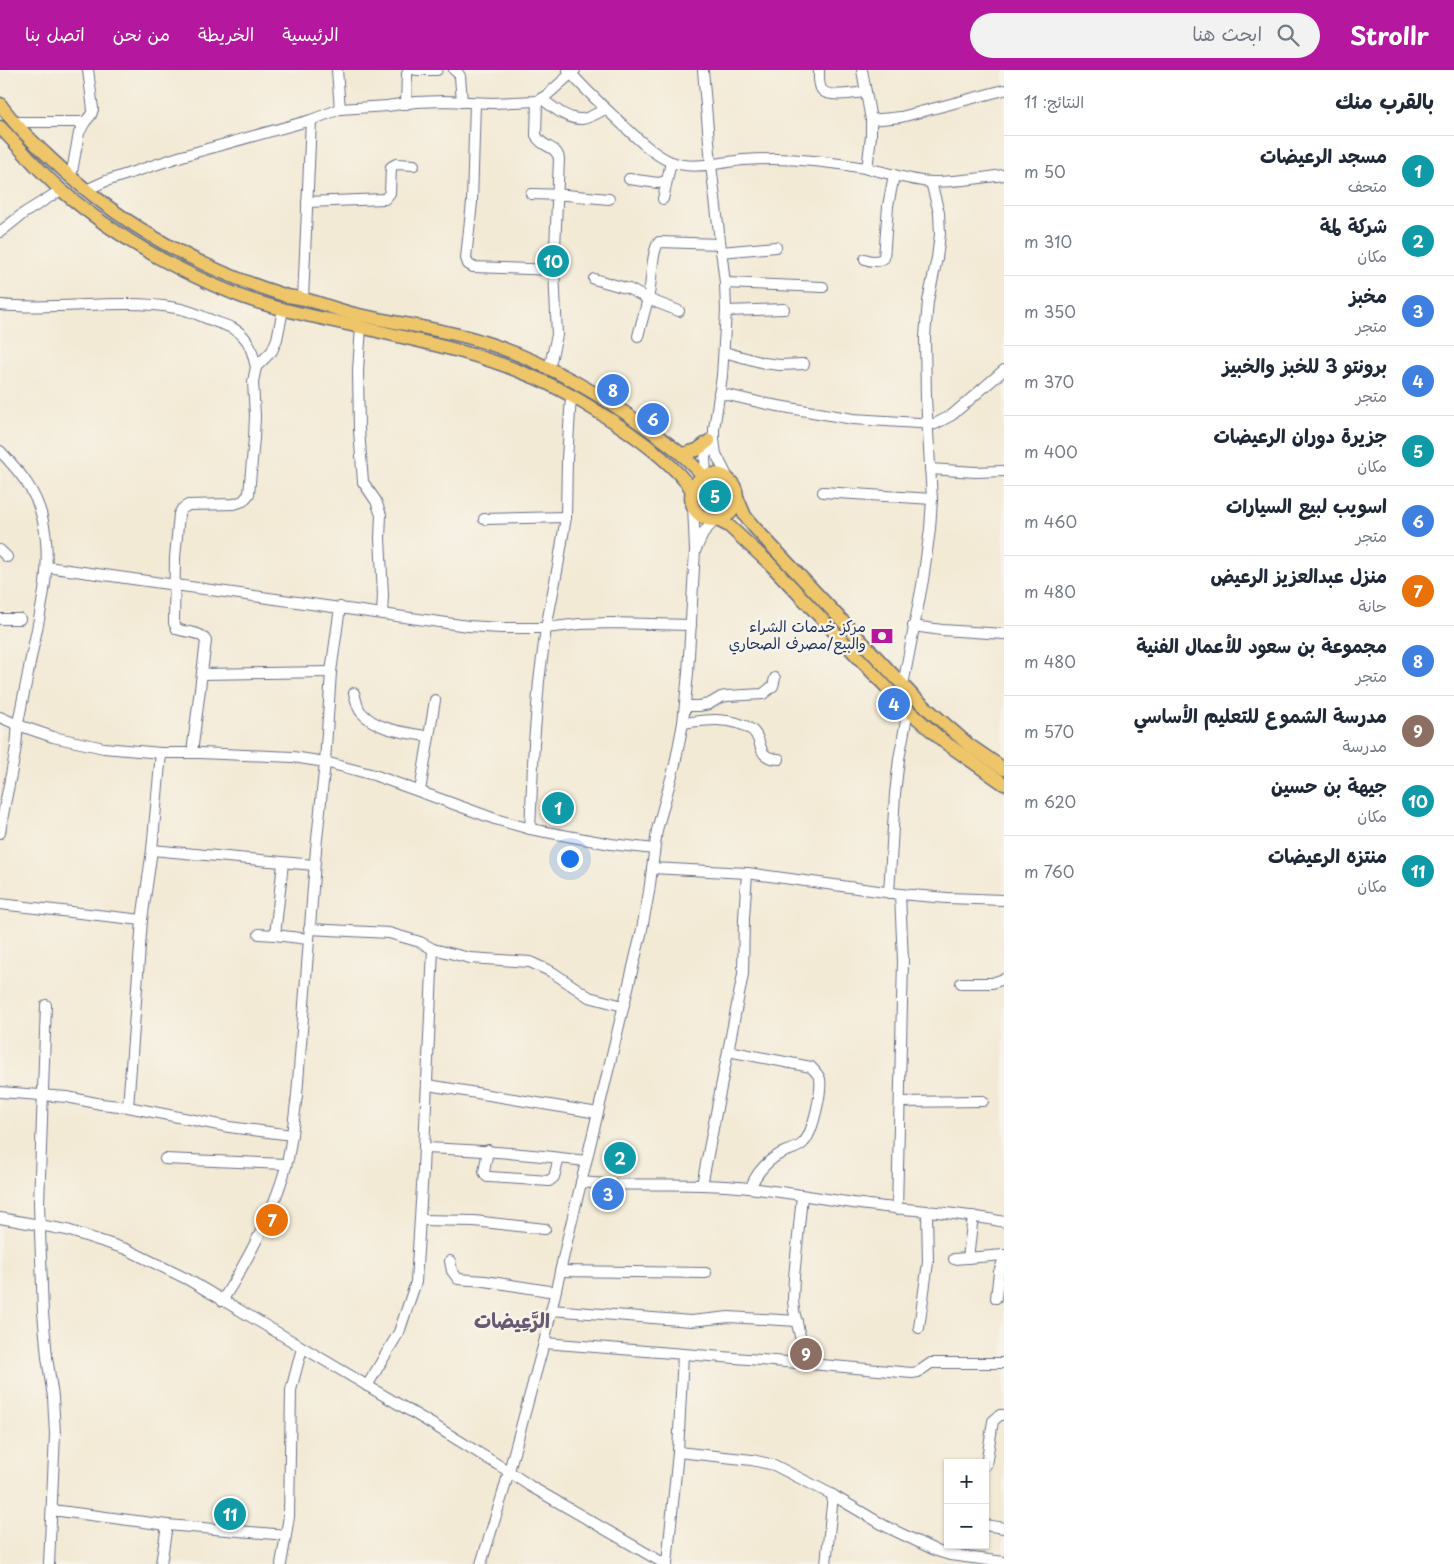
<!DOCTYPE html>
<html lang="ar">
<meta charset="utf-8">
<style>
:root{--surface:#fff;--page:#f2f2f3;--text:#1f2937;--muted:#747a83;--line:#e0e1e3;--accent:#b5179e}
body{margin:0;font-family:"Playpen Sans","Playpen Sans Arabic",sans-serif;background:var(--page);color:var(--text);direction:rtl}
.controls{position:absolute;right:15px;bottom:15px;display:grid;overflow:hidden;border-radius:0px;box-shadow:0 1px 4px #0004}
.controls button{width:45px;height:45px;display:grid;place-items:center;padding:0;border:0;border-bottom:1px solid var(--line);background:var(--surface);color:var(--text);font:25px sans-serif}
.you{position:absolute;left:569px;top:788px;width:18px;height:18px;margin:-12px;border:4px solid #fff;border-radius:50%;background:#1a73e8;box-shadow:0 0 0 8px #1a73e833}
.badge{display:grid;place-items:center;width:32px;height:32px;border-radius:50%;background:var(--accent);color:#fff;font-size:16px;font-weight:700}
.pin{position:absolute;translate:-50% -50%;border:2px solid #fff;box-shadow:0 1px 5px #0006}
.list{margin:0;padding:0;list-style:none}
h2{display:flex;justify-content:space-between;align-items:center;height:65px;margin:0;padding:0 20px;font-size:21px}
h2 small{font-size:16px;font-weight:400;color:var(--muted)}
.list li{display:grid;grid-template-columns:32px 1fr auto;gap:15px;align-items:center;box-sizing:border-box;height:70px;padding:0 20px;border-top:1px solid var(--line)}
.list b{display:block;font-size:19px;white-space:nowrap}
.list p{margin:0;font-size:16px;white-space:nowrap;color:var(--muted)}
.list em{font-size:16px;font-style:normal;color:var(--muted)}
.icon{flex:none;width:28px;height:28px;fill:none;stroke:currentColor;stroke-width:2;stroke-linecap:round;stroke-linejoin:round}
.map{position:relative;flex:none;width:1004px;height:1494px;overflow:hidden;direction:ltr}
header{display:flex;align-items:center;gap:30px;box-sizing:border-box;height:70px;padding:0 25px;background:var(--accent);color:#fff}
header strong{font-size:24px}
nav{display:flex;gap:28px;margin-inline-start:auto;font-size:18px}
.search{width:350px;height:45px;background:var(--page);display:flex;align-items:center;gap:12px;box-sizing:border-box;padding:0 18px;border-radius:28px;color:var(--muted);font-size:19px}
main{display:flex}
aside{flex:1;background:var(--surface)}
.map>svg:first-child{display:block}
</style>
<header>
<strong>Strollr</strong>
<div class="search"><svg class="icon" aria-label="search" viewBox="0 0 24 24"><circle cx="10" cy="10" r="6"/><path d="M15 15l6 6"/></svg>ابحث هنا</div>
<nav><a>الرئيسية</a><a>الخريطة</a><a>من نحن</a><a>اتصل بنا</a></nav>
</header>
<main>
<aside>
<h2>بالقرب منك<small>النتائج: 11</small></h2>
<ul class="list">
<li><span class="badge" style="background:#0f9aa8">1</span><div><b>مسجد الرعيضات</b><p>متحف</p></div><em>50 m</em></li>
<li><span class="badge" style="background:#0f9aa8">2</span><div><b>شركة لمة</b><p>مكان</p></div><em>310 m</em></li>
<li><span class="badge" style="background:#3f7fe0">3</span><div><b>مخبز</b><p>متجر</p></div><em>350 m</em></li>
<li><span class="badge" style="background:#3f7fe0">4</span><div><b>برونتو 3 للخبز والخبيز</b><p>متجر</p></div><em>370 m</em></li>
<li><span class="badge" style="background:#0f9aa8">5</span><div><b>جزيرة دوران الرعيضات</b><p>مكان</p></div><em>400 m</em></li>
<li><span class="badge" style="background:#3f7fe0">6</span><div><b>اسويب لبيع السيارات</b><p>متجر</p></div><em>460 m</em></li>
<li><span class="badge" style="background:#e8710a">7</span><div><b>منزل عبدالعزيز الرعيض</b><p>حانة</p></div><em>480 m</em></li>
<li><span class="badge" style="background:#3f7fe0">8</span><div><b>مجموعة بن سعود للأعمال الفنية</b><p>متجر</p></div><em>480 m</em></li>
<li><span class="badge" style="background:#8d6e63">9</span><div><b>مدرسة الشموع للتعليم الأساسي</b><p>مدرسة</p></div><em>570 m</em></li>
<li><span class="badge" style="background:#0f9aa8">10</span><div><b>جيهة بن حسين</b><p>مكان</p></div><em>620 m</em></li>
<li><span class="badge" style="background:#0f9aa8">11</span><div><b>منتزه الرعيضات</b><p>مكان</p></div><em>760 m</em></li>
</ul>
</aside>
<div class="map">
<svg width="1004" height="1494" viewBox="0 0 1004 1494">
<rect width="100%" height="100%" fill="#f7f3e8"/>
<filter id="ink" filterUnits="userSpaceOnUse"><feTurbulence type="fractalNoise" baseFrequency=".02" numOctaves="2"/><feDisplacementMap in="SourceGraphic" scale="10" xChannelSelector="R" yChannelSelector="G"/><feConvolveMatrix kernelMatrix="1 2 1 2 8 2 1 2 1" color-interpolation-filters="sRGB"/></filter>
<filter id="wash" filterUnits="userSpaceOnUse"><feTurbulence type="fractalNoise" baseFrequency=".0096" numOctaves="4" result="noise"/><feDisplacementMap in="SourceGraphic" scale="20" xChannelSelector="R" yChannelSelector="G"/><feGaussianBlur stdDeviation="1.12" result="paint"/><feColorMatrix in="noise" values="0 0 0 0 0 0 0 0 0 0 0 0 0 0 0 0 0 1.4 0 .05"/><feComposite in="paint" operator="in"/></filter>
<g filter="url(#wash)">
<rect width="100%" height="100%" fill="#f3ead5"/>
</g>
<g filter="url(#ink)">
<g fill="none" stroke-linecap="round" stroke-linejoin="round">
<g stroke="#677088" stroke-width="12">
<g id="minor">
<path d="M337,0L340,39"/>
<path d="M416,0H437"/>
<path d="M454,0L457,2L460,6L462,32"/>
<path d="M568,0C585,20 605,38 624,56C638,69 652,83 669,91C693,101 720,92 744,90C784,87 826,91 865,98C888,102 909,111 932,112C956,112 980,108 1004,105"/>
<path d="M703,0L711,95L725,213L726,241L722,306L714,359V370L716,384L728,408"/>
<path d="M819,0C819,6 818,15 822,20C828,28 856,23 866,22"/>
<path d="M862,0L871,50V66L867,99"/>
<path d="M542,29C553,37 567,50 582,49C590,48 598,43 605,39"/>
<path d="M537,31L536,65C541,78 557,75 559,89L554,200L557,265L549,299"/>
<path d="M475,33L472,132L466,188L468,194L473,197L554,200"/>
<path d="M406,34L407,4L409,0"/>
<path d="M871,50L901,47L1004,20"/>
<path d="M15,52H85"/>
<path d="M71,107L79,63L85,52L91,45L93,39L88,0"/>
<path d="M629,109L658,113L666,111"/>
<path d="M86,120L106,111L182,86L311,50L340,39L387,36L416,32L444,31L493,33L537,31L547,25L575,0"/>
<path d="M531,124L566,125L609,129"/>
<path d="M663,129L671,92"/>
<path d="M307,132L385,129L390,123L391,97L396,94L414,95"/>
<path d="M0,162L24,143L61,120"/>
<path d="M721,182L776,177"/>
<path d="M865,189C872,192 878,192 884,188L888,136L894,105"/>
<path d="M594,209L629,219L648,229C652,215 651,181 659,172L720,174"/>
<path d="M725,213L823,217"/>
<path d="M303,229L311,50"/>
<path d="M0,235C58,241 119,228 176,238C190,240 203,247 216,252C225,255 236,258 243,266C251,274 253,286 256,297"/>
<path d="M726,241L784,239"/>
<path d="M361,257L358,300L359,360L363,412L376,431L381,445L380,468L383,525L382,544"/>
<path d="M638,266L648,229L679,241"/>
<path d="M724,282L764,293L780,295L804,294"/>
<path d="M719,323L767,334L853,349L935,354L952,345L1004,300"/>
<path d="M0,381C20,402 37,422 43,451C54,499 38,550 29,598C26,616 21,635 18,654C17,661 17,669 16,676C12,705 4,734 0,763"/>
<path d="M930,399L975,402L1004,401"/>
<path d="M706,405L705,388L710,369"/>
<path d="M823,422L932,429"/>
<path d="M484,449L566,447"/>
<path d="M696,479L704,462L715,450"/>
<path d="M0,480L7,487"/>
<path d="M47,497L468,556L501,558H546L580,554L611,553L691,555"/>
<path d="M0,549H20"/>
<path d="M913,556L942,560L1004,564"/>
<path d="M202,604L331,602"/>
<path d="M903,615L923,510L930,459L932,429L926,328L925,267L928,231L937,188L940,164L939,143L931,112"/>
<path d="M354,623C356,629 357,638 361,642C377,661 407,662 429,667"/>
<path d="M685,636H699L709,634L721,627L727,626L763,624L773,616L775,608"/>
<path d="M0,647L18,655L53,667L104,678L161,683H200L293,687L325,692L374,705L495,749L530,759L611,774L654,779"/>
<path d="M683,653C705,650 734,646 752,660C765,671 754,688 779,689"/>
<path d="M192,683L206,571C201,561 186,563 177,559L174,553L175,488L179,444L182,439L188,435L234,434L243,431L249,424L254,368L255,346L253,312L256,297L272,281L277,269L283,240"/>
<path d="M420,721L435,630"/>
<path d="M530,759L534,673L539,611L546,558L558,496L566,447L567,389L571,326"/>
<path d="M152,780L314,795"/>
<path d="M283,793L275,865L308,869"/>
<path d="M652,798L747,803L900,824L947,828L1004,830"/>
<path d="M889,823L895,724L899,689L908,640"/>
<path d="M0,834L142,850"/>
<path d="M309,859L389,863L420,872L433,879L470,888L530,892L552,902L589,927L623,936"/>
<path d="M259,864L275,865"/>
<path d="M961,913H992L1004,909"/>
<path d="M46,935L39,1134L43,1243L47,1287L53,1327L55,1364L49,1494"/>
<path d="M728,981L811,997C815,1001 818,1004 820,1009C822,1022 813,1062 804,1072C799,1078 792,1079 784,1082C770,1088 755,1103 751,1118"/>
<path d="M428,1015L598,1043"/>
<path d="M0,1022L67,1027L101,1034L128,1037L229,1057L292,1065"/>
<path d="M900,1032L983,1031"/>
<path d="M128,1037L142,850L152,780L161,683"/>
<path d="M424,1078C479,1080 532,1084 586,1091"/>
<path d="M488,1080L484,1102L487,1107H490L549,1111L554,1107L559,1088"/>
<path d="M165,1089L286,1094"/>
<path d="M581,1112C622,1117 662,1113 702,1115C758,1116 813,1128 868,1135C914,1141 959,1142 1004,1152"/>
<path d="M702,1115L743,904L744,848L747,803"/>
<path d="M897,1139L903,891L900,824"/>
<path d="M0,1148L67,1160L126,1179L187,1209L432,1354L508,1401L530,1416L665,1494"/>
<path d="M421,1150L474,1151L545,1159"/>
<path d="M968,1188L973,1146"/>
<path d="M954,1189L1004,1185"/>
<path d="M450,1191L452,1201L458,1209L485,1211L555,1222"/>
<path d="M560,1201L706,1203"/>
<path d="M996,1228L999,1202L1004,1188"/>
<path d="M222,1231C249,1188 274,1142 287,1093C292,1071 294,1047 297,1025L316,779L325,692L331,602L340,537"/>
<path d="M551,1240L691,1251L729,1247L797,1251"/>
<path d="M919,1258L928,1192L927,1142"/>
<path d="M544,1273L799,1293L912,1303L918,1302L931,1293H1004"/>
<path d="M799,1293L801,1270L794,1241L793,1230L794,1207L802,1126"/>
<path d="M367,1316L399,1262L416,1212L423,1100L433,879"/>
<path d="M678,1382L752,1390L774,1395L829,1423L885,1456L937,1481L950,1485L1004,1492"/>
<path d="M986,1395L993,1351L1000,1345H1004"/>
<path d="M52,1440L167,1455L286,1465L289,1446L291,1320L302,1278"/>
<path d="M985,1455L1004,1458"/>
<path d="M161,1494L167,1455"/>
<path d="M281,1494L286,1465"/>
<path d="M481,1494L503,1423L544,1273L567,1171L641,864L649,822L657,760L675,694L683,653L688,603L695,480L693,435"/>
<path d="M667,1494L678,1382L683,1284"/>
<path d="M826,1494L833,1425"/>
</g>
</g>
<g stroke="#677088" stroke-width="15">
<g id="major">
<path d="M0,34C14,54 32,71 50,88C118,153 194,197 284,225C290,227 297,227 304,229C321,233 337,240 355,244C394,253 435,258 474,269C536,287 596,321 648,359C668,373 687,387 703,406"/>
<path d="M0,57C20,78 39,101 61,120C114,165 176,201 240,226C280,241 323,248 364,258C419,271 474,282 526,304C557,316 586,334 614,352C641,370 674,394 692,420"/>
<path d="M682,384L697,380L709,371"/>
<circle cx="714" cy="427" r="23"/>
<path d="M737,427L745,446L754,457L914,627L969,675L1004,699"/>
<path d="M717,450L729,456L770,494L908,640L943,671L1004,714"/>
</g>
</g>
<use href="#minor" stroke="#fff" stroke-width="10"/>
<use href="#major" stroke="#eec569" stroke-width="12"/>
</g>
</g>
<defs>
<g id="bank-bare" transform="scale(1.725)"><path d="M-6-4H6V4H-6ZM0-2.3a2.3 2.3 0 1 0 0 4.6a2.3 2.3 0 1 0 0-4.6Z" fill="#b5179e" stroke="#f7f3e8" stroke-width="2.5" paint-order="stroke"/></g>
</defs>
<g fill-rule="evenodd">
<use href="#bank-bare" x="882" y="566"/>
</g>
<g text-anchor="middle" stroke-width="5" stroke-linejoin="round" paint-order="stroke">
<g font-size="15" fill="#1b2f5e" stroke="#f7f3e8" text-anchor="end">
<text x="866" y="562">مركز خدمات الشراء<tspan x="866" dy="17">والبيع/مصرف الصحاري</tspan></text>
</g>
<g font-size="20" font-weight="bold" fill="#685a72" stroke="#f7f3e8">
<text x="512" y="1258">الرَّعِيضات</text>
</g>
</g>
</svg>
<div class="controls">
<button>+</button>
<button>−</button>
</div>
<div class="you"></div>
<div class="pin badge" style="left:558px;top:738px;background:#0f9aa8">1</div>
<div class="pin badge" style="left:620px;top:1088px;background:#0f9aa8">2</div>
<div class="pin badge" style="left:608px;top:1124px;background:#3f7fe0">3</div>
<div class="pin badge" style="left:894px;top:634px;background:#3f7fe0">4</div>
<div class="pin badge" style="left:715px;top:426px;background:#0f9aa8">5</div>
<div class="pin badge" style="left:653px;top:349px;background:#3f7fe0">6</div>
<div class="pin badge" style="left:272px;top:1150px;background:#e8710a">7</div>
<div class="pin badge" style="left:613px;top:320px;background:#3f7fe0">8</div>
<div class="pin badge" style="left:806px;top:1284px;background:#8d6e63">9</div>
<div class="pin badge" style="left:553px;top:191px;background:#0f9aa8">10</div>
<div class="pin badge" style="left:230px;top:1444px;background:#0f9aa8">11</div>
</div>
</main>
